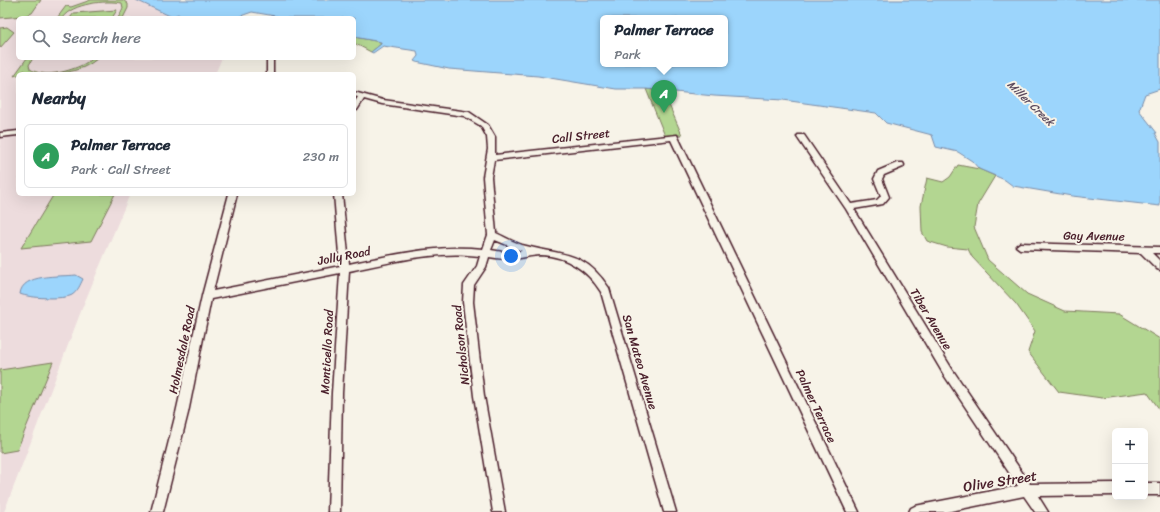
<!DOCTYPE html>
<meta charset="utf-8">
<style>
:root{--surface:#fff;--page:#f6f6f7;--text:#1f2937;--muted:#747a83;--line:#e0e1e3;--accent:#c8321e}
body{margin:0;font-family:Sriracha,sans-serif;background:var(--page);color:var(--text)}
.controls{position:absolute;right:12px;bottom:12px;display:grid;overflow:hidden;border-radius:6px;box-shadow:0 4px 16px #0002}
.controls button{width:36px;height:36px;display:grid;place-items:center;padding:0;border:0;border-bottom:1px solid var(--line);background:var(--surface);color:var(--text);font:20px sans-serif}
.you{position:absolute;left:511px;top:256px;width:14px;height:14px;margin:-10px;border:3px solid #fff;border-radius:50%;background:#1a73e8;box-shadow:0 0 0 6px #1a73e833}
.badge{display:grid;place-items:center;width:26px;height:26px;border-radius:50%;background:var(--accent);color:#fff;font-size:13px;font-weight:700}
.pin{position:absolute;translate:-50% -33px;filter:drop-shadow(0 1px 2px #0008)}
.pin::after{content:'';position:absolute;top:21px;width:14px;height:12px;background:inherit;clip-path:polygon(0 0,100% 0,50% 100%)}
.popup{position:absolute;left:600px;top:15px;width:128px;height:52px;box-sizing:border-box;display:grid;place-content:center;border-radius:6px;background:var(--surface);filter:drop-shadow(0 1px 3px #0005);font-size:13px;white-space:nowrap;color:var(--muted)}
.popup b{font-size:15px;color:var(--text)}
.popup::after{content:'';position:absolute;left:50%;top:100%;margin-left:-8px;border:8px solid transparent;border-top-color:var(--surface)}
.list{margin:0;padding:0;list-style:none}
h2{display:flex;justify-content:space-between;align-items:center;height:52px;margin:0;padding:0 16px;font-size:17px}
h2 small{font-size:13px;font-weight:400;color:var(--muted)}
.list li{display:grid;grid-template-columns:26px 1fr auto;gap:12px;align-items:center;box-sizing:border-box;height:64px;margin:0 8px 8px;padding:0 8px;border:1px solid var(--line);border-radius:6px}
.list b{display:block;font-size:15px;white-space:nowrap}
.list p{margin:0;font-size:13px;white-space:nowrap;color:var(--muted)}
.list em{font-size:13px;font-style:normal;color:var(--muted)}
.icon{flex:none;width:22px;height:22px;fill:none;stroke:currentColor;stroke-width:2;stroke-linecap:round;stroke-linejoin:round}
.map{position:relative;flex:none;width:1160px;height:512px;overflow:hidden}
.search{position:absolute;background:var(--surface);box-shadow:0 4px 16px #0002;left:16px;top:16px;width:340px;height:44px;display:flex;align-items:center;gap:10px;box-sizing:border-box;padding:0 14px;border-radius:6px;color:var(--muted);font-size:15px}
.panel{position:absolute;background:var(--surface);box-shadow:0 4px 16px #0002;left:16px;top:72px;width:340px;height:124px;border-radius:6px}
.map>svg:first-child{display:block}
</style>
<div class="map">
<svg width="1160" height="512" viewBox="0 0 1160 512">
<rect width="100%" height="100%" fill="#f7f3e8"/>
<filter id="ink" filterUnits="userSpaceOnUse"><feTurbulence type="fractalNoise" baseFrequency=".025" numOctaves="2"/><feDisplacementMap in="SourceGraphic" scale="8" xChannelSelector="R" yChannelSelector="G"/><feConvolveMatrix kernelMatrix="1 2 1 2 8 2 1 2 1" color-interpolation-filters="sRGB"/></filter>
<g filter="url(#ink)">
<path fill="#eddcdd" d="M0,0H136L171,17L178,14L183,18H18V58H222L215,74H18V194H130L83,306L4,512H0Z"/>
<g fill="#b3d691" stroke="#7e7a5e">
<path d="M0,0H41L32,13L24,16L0,18Z"/>
<path d="M91,0H123L128,4V8L123,18H118L123,8L122,3C105,0 73,3 62,18H57L66,6L71,7Z"/>
<path d="M117,10L112,18H70L74,13Z"/>
<path d="M7,27L14,32L0,48V28Z"/>
<path d="M354,37L381,42V44L371,52L354,43Z"/>
<path d="M27,58H33L29,65L30,69C44,78 66,72 80,66C87,63 91,58 98,58C82,72 62,74 41,74C35,74 29,75 24,70L21,74L14,76Z"/>
<path d="M646,89L663,91L682,135L665,136Z"/>
<path d="M958,165L979,169L995,176L978,204L974,227L988,260L1027,294L1065,311L1119,314L1160,339V410L1147,392L1102,398L1059,392L1028,352L1035,331L1016,304L972,257L968,249L947,247L927,241L922,232L921,206L927,178L943,182L950,177Z"/>
<path d="M54,194H115L91,241L21,248Z"/>
<path d="M53,362L17,450L0,453V370Z"/>
</g>
<g fill="#9cd5fc" stroke="#7b8ca8" fill-rule="evenodd">
<path d="M136,0H1160V89L1145,94L1139,110L1157,133H1155L1160,142V206L1072,196L1013,186L1005,180L979,169L972,161L958,152L936,147L932,135L886,123L876,113L783,100L714,96L646,89H616L538,76L449,69L416,62L414,61L418,56L417,51L383,46L373,53L371,52L381,44V42L354,37V18H280L281,17L252,12L235,18H183L178,14L172,17ZM603,18H725V64H603Z"/>
<path d="M76,275L83,279C80,285 78,291 72,295C63,300 29,298 20,294C22,273 60,277 76,275Z"/>
</g>
<g fill="none" stroke-linecap="round" stroke-linejoin="round">
<g stroke="#4a1f2b" stroke-width="3">
<g id="minor">
<rect x="267" y="58" width="6" height="16"/>
<path d="M354,92L383,100L469,112L488,125L495,137V155L677,135L859,512H847L671,140L494,160L491,177L496,233C505,237 513,242 522,245C562,256 583,249 609,288L676,512H664L601,292C588,271 567,256 541,255C531,255 520,259 510,259C503,259 496,258 489,257L486,267L474,285L473,302L484,396L505,512H493L474,396L463,302L464,285L477,266L480,256C437,250 392,262 349,271L342,393L340,512H328L332,393L340,273L211,299L188,413L163,512H151L176,413L202,296L229,194H237L213,291L340,266L334,194H342L349,264C393,255 438,244 483,249L488,235L483,177L488,149L487,137L481,126L464,116L382,104L364,99L357,110H354V103L358,97L354,96ZM495,240L522,251L509,253L491,250Z"/>
<path d="M18,131V135L0,137V133Z"/>
<path d="M798,135H804L851,204L877,200L881,196L874,179L878,171L897,163H903L904,165L903,167L884,175L882,179L889,197L883,204L854,209L952,369L1030,484L1115,483V495L1038,496L1048,512H1035L1024,496L946,512H909L911,508L915,506L1018,486L944,375L846,209L797,137Z"/>
<path d="M1020,243L1160,247V253H1152L1160,261V270L1157,269L1141,253L1020,249L1016,246Z"/>
<rect x="1145" y="483" width="15" height="12"/>
</g>
</g>
<use href="#minor" fill="#f7f3e8" fill-rule="evenodd"/>
</g>
</g>
<g text-anchor="middle" stroke-width="4" stroke-linejoin="round" paint-order="stroke">
<g font-size="11" font-style="italic" fill="#5e4c5f" stroke="#f7f3e8">
<text transform="translate(1031 103) rotate(44)" y="4">Miller Creek</text>
</g>
<g font-size="12" fill="#4a1f2b" stroke="#f7f3e8">
<text transform="translate(581 136) rotate(-6)" y="4">Call Street</text>
<text transform="translate(1094 236) rotate(1)" y="4">Gay Avenue</text>
<text transform="translate(344 256) rotate(-11)" y="4">Jolly Road</text>
<text transform="translate(931 319) rotate(59)" y="4">Tiber Avenue</text>
<text transform="translate(461 345) rotate(-96)" y="4">Nicholson Road</text>
<text transform="translate(182 350) rotate(-78)" y="4">Holmesdale Road</text>
<text transform="translate(327 352) rotate(-87)" y="4">Monticello Road</text>
<text transform="translate(640 362) rotate(74)" y="4">San Mateo Avenue</text>
<text transform="translate(816 406) rotate(65)" y="4">Palmer Terrace</text>
</g>
<g font-size="14" fill="#4a1f2b" stroke="#f7f3e8">
<text transform="translate(1000 481) rotate(-9)" y="5">Olive Street</text>
</g>
</g>
</svg>
<div class="controls">
<button>+</button>
<button>−</button>
</div>
<div class="you"></div>
<div class="pin badge" style="left:664px;top:113px;background:#2e9e5b">A</div>
<div class="popup"><b>Palmer Terrace</b>Park</div>
<div class="search"><svg class="icon" aria-label="search" viewBox="0 0 24 24"><circle cx="10" cy="10" r="6"/><path d="M15 15l6 6"/></svg>Search here</div>
<section class="panel">
<h2>Nearby<small></small></h2>
<ul class="list">
<li><span class="badge" style="background:#2e9e5b">A</span><div><b>Palmer Terrace</b><p>Park · Call Street</p></div><em>230 m</em></li>
</ul>
</section>
</div>
